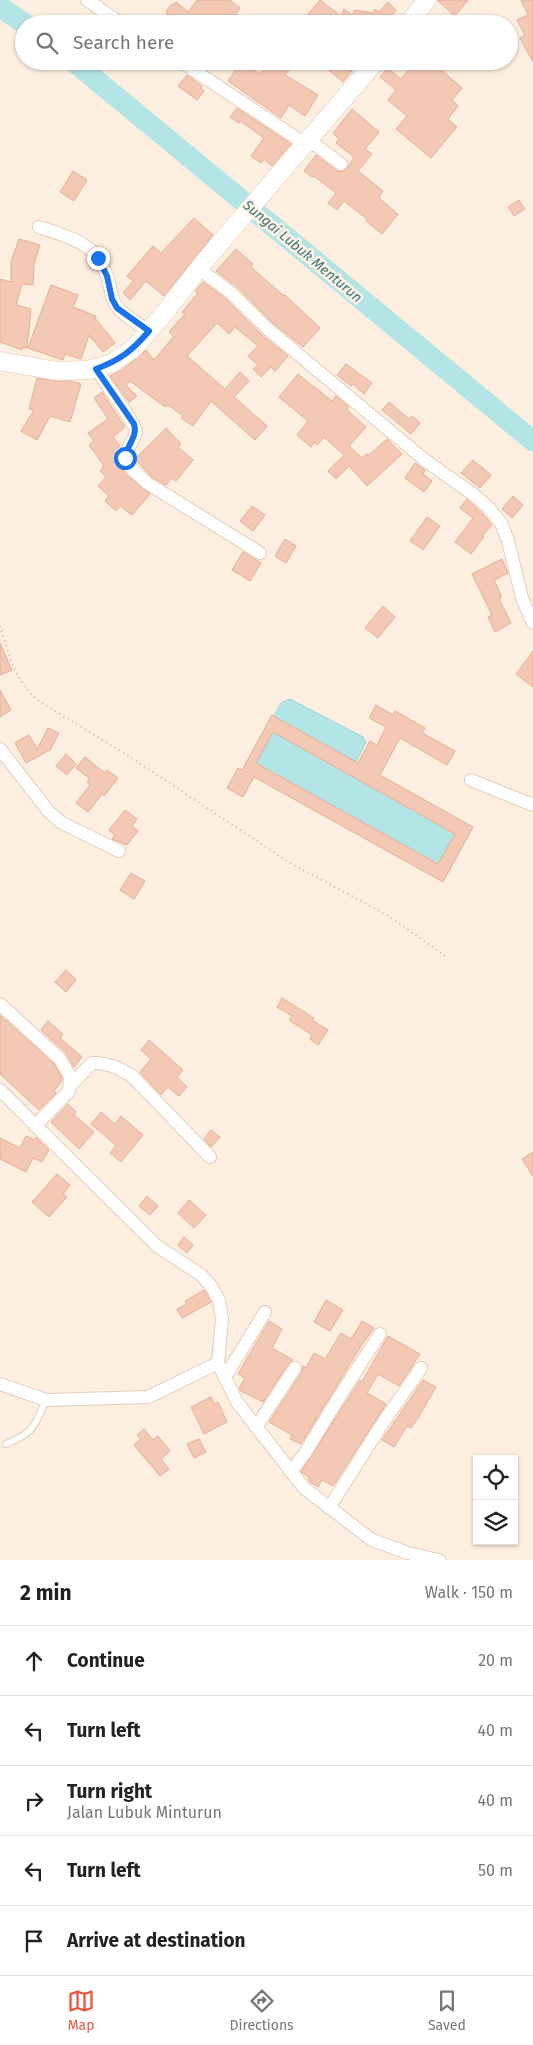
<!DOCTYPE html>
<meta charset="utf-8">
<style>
:root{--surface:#fff;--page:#f2f2f2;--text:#222;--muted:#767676;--line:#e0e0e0;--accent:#ec563f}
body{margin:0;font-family:"Fira Sans",sans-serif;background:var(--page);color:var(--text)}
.controls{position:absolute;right:15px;bottom:15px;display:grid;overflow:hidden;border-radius:0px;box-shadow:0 1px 4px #0004}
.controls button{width:45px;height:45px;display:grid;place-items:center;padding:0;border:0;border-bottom:1px solid var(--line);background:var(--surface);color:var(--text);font:25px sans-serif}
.stop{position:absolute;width:15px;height:15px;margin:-11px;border:4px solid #1a73e8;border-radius:50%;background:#fff}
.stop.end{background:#1a73e8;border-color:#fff;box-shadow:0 1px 5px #0008}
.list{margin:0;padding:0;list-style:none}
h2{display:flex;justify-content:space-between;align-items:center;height:65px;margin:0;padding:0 20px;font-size:21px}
h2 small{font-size:16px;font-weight:400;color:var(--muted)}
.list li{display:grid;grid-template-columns:32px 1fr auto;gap:15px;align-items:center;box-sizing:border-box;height:70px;padding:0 20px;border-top:1px solid var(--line)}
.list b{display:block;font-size:19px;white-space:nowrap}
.list p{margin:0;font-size:16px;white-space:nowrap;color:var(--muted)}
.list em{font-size:16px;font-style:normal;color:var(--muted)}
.icon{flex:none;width:28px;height:28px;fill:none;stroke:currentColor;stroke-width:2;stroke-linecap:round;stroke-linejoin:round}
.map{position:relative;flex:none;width:533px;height:1560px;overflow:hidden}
.search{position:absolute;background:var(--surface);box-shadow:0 1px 4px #0004;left:15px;right:15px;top:15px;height:55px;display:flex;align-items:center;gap:12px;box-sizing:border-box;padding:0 18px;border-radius:28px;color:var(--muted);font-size:19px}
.sheet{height:415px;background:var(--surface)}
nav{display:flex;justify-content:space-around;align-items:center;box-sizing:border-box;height:70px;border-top:1px solid var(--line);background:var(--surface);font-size:14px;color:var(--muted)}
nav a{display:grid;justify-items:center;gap:2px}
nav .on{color:var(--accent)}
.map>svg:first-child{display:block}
</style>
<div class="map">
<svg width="533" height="1560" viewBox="0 0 533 1560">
<rect width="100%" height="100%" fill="#fdefdf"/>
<path fill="#b3e4e6" stroke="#99d4d9" d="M290,699L363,737L366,742L355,764L458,833L439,867L257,767L252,757L281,703Z"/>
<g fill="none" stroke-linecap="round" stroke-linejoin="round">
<g stroke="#b3e4e6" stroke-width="21">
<path d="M0,7L25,24"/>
<path d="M73,61L533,441"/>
</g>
</g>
<g fill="#f3c9b6" stroke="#e6ad95" fill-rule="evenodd">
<path d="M197,0H230L240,8L236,14L248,24H178L166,15L168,13L166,11L172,4L173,5L176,2L188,12Z"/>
<path d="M320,0L341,16L344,9L352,15L355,10L373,13L375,9L379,12L388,2L396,10L387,24H300Z"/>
<path d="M437,0H468L455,16Z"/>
<path d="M521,0H533V62L520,38L525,35L517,20L528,15Z"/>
<path d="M269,61H296L285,75L318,95L305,116L289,105L281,118L228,81L241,62L260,74Z"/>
<path d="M318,61H339L352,71L343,82Z"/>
<path d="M416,61H431L462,88L452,100L458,106L448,119L457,127L431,158L396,129L407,116L388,100L396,90L380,77L388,68L401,79Z"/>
<path d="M187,75L202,86L201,88L204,91L197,100L178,86Z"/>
<path d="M237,108L291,144L272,166L264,159L261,163L251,156L264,138L246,125L240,121L239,123L230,117Z"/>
<path d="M352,109L379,132L365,149L372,154L358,171L383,191L379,197L381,200L398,214L382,234L366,221L367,219L344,201L337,210L328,203L336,193L314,176L312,177L304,171L316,155L337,171L341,172L347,169L354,157L336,143L339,139L333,133Z"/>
<path d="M73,171L87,180L74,201L60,192Z"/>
<path d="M519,200L525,209L514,216L508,207Z"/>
<path d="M194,218L213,235L164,296L146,281L130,300L123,293L133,281L127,276L153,246L161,253Z"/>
<path d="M19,239L40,245L34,264L33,285L22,284L16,305L31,309L27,348L23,347L22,350L0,342V279L11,282V262Z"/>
<path d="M236,249L253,264L251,267L284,296L285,295L320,328L303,347L274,324L236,286L216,271Z"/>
<path d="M203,282L225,298L263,336L288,356L275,371L271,367L261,377L253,369L258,365L248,356L258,346L235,327L229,334L217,323L187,356L225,389L240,372L249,381L234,397L267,426L255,440L211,401L193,426L181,418L183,416L168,405L165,407L130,381L126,385L137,396L129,402L110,376L122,370L146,350L154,360L174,336L169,332L185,314L182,312L198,293L195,291Z"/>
<path d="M51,285L78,295L73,307L96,316L95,318L115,343L103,352L89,335L81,359L65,354L63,360L28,348Z"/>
<path d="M346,364L372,383L364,394L353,384L351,386L337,375Z"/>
<path d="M298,374L332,401L336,396L349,407L347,410L366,427L349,446L362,458L367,454L369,455L387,439L402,454L367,486L349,466L336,479L328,471L344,455L324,437L317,445L314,442L311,447L297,435L308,421L279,397Z"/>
<path d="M37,378L55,381H71L81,384L70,422L50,416L37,440L21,431L34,410L29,409Z"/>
<path d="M102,392L125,427L113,437L120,446L113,451L117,454L118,461L125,474L150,494L132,515L120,506L116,511L105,501L109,496L98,486L106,477L100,471L104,466L89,445L94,441L88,433L108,419L94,398Z"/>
<path d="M389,402L409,419L412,416L420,423L411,434L382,410Z"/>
<path d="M166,428L181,444L178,447L193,460L176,481L172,478L166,485L152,477L135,459Z"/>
<path d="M473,460L491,475L480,488L461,473Z"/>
<path d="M415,463L425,470L423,474L432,481L424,492L405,478Z"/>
<path d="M513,496L523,505L512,518L502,509Z"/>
<path d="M467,499L483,514L492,525L482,536L484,537L471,554L455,542L473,518L460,508Z"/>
<path d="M252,506L265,515L253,531L240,521Z"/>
<path d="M427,517L440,526L423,550L410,541Z"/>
<path d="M285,539L296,546L286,563L275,556Z"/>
<path d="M243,552L261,563L250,581L232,570Z"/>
<path d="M502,559L508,573L494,580L502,597L499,599L511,623L495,632L488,617L492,615L472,574Z"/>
<path d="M383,606L395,617L378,638L365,628Z"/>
<path d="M0,643L12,670L0,675Z"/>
<path d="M533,651V687L516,674Z"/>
<path d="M0,690L11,710L0,717Z"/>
<path d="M376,705L393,715L395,711L425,728L422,733L455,751L447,765L400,738L380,775L473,827L443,882L254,777L243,797L227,788L238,768L242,770L272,715L358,763L370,741L377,745L386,727L369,718ZM273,732L455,834L438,864L256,763Z"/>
<path d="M48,728L59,733L50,750L26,763L15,743L29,735L37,749Z"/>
<path d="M66,754L76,764L67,775L56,766Z"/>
<path d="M85,757L105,773L107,770L118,778L104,796L102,794L88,812L76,803L90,785L87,782L90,779L76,768Z"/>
<path d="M125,810L137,819L132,826L138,831L127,845L112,839L115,835L109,830Z"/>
<path d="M131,873L145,881L134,899L120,890Z"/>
<path d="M66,970L76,980L66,992L55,982Z"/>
<path d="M282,998L314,1018L312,1020L328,1030L318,1045L310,1039L312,1035L289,1020L292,1016L277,1007Z"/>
<path d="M0,1015L54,1064L62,1078L61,1082L54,1091L56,1093L39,1110L0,1074Z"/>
<path d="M48,1021L63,1034L60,1038L82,1057L74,1067L66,1053L41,1030Z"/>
<path d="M149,1040L183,1070L177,1077L187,1087L179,1096L168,1087L161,1095L140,1072L151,1059L141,1050Z"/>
<path d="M68,1104L76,1112L74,1115L94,1132L79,1149L51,1122Z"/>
<path d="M101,1112L115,1124L121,1116L143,1135L121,1162L110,1153L116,1145L91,1124Z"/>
<path d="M211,1130L220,1137L211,1147L204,1139Z"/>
<path d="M26,1136L34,1140L36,1137L49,1150L42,1162L33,1158L26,1172L0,1159V1138L20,1148Z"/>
<path d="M533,1152V1176L522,1159Z"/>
<path d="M57,1174L70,1185L63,1194L67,1197L49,1217L32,1202Z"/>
<path d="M147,1196L158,1206L150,1215L139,1206Z"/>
<path d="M189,1200L206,1215L194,1228L178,1213Z"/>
<path d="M184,1237L193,1245L187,1253L178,1245Z"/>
<path d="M204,1290L211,1302L182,1318L177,1309L187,1304L185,1301Z"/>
<path d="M326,1300L343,1310L330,1331L314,1322Z"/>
<path d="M269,1321L282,1329L272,1348L293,1360L288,1364L263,1402L241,1391L239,1388L245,1378L238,1374Z"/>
<path d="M362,1321L374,1328L363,1343L301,1444L290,1439L292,1435L269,1422L302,1372L303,1366L306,1368L314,1353L325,1359L341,1333L351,1339Z"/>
<path d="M388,1336L420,1354L399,1386L378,1374L367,1393L386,1404L333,1486L322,1480L318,1487L310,1482L308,1480L309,1477L301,1472L360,1380L362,1382Z"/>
<path d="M423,1380L436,1387L418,1418L411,1428L407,1426L394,1447L382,1440Z"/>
<path d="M211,1397L214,1404L218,1402L227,1422L204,1434L191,1407Z"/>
<path d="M144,1429L153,1440L158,1436L170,1451L161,1459L169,1469L160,1476L134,1445L141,1439L137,1435Z"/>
<path d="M199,1439L206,1452L194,1458L187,1444Z"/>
</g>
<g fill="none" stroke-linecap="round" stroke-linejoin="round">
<g stroke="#e3ccbe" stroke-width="8">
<path id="lane" d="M6,1444C35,1432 33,1428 46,1400"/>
</g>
<g stroke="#e3ccbe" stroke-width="14">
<g id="street">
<path d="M87,0L122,24"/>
<path d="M180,61L305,144"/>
<path d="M309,140L341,164"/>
<path d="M39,227C71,238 95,242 107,276C111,286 110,297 116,305C123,316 139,324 149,331"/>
<path d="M198,268L230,292L269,330L426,461L473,494L489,508L501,523L508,541L522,598L533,623"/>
<path d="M96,369C103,380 136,424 136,432C135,441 126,447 125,457L131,468L147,483L260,553"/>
<path d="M0,749L49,812L62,823L119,851"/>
<path d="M471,780L533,805"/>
<path d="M0,1004L60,1059L70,1076L69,1091L35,1126"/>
<path d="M71,1085L92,1063C107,1062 120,1068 132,1076L210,1157"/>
<path d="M0,1090L157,1246L201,1275L211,1286L219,1300L222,1319L218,1363L237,1402L304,1488L372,1540L408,1553L439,1560"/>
<path d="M225,1377L265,1312"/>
<path d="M0,1384L46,1400L148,1397L218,1363"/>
<path d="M256,1427L295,1368"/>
<path d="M291,1472L305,1453L341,1394L380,1334"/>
<path d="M329,1508L384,1421L421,1368"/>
</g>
</g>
<g stroke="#e8ccbb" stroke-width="19">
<g id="secondary">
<path d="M408,24L427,0"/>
<path d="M0,361L57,371L87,370L110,364L133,349L163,315L203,263L376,61"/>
</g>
</g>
<path stroke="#d7ac99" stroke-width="2" stroke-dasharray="1 4" stroke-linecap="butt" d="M0,626C10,656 14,682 40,702L124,753L290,863L387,915L448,958"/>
<use href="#lane" stroke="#fff" stroke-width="6"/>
<use href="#street" stroke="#fff" stroke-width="12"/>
<use href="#secondary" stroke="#fff" stroke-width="18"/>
</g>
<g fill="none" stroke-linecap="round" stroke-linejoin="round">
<path stroke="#1a73e8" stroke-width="6" d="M98,258L107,276L112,299L117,308L149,331C132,351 120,360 96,369L134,424C138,437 127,444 125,458"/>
</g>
<g text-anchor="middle" stroke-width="5" stroke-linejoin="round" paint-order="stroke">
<g font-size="14" font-style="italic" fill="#3a767a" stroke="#fff3e6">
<text transform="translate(303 251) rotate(40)" y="5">Sungai Lubuk Menturun</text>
</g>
</g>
</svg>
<div class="controls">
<button><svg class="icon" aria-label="locate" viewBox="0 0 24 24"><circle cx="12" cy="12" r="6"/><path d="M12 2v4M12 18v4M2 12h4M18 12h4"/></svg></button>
<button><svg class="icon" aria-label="layers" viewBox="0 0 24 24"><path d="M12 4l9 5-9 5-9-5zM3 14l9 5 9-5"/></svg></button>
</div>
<div class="stop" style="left:125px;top:458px"></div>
<div class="stop end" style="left:98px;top:258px"></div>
<div class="search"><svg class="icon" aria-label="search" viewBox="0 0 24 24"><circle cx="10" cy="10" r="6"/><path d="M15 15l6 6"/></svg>Search here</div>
</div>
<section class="sheet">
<h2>2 min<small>Walk · 150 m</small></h2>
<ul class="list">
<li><svg class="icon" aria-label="ahead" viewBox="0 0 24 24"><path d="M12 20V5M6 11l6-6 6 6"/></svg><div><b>Continue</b></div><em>20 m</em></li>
<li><svg class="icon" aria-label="left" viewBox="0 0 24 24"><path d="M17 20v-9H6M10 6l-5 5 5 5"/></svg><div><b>Turn left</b></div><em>40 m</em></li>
<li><svg class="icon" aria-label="right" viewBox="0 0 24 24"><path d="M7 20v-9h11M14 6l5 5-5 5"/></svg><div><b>Turn right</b><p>Jalan Lubuk Minturun</p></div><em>40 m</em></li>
<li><svg class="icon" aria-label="left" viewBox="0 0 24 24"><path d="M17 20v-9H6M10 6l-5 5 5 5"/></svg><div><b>Turn left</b></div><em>50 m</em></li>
<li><svg class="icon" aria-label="arrive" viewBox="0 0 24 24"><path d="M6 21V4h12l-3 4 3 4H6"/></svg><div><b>Arrive at destination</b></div></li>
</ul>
</section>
<nav>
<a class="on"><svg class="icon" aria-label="map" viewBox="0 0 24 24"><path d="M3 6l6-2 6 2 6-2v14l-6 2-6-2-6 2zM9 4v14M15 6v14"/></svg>Map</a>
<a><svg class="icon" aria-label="directions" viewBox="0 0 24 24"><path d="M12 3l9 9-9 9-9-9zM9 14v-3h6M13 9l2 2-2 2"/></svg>Directions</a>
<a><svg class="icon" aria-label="saved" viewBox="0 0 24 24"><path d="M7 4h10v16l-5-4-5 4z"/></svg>Saved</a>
</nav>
